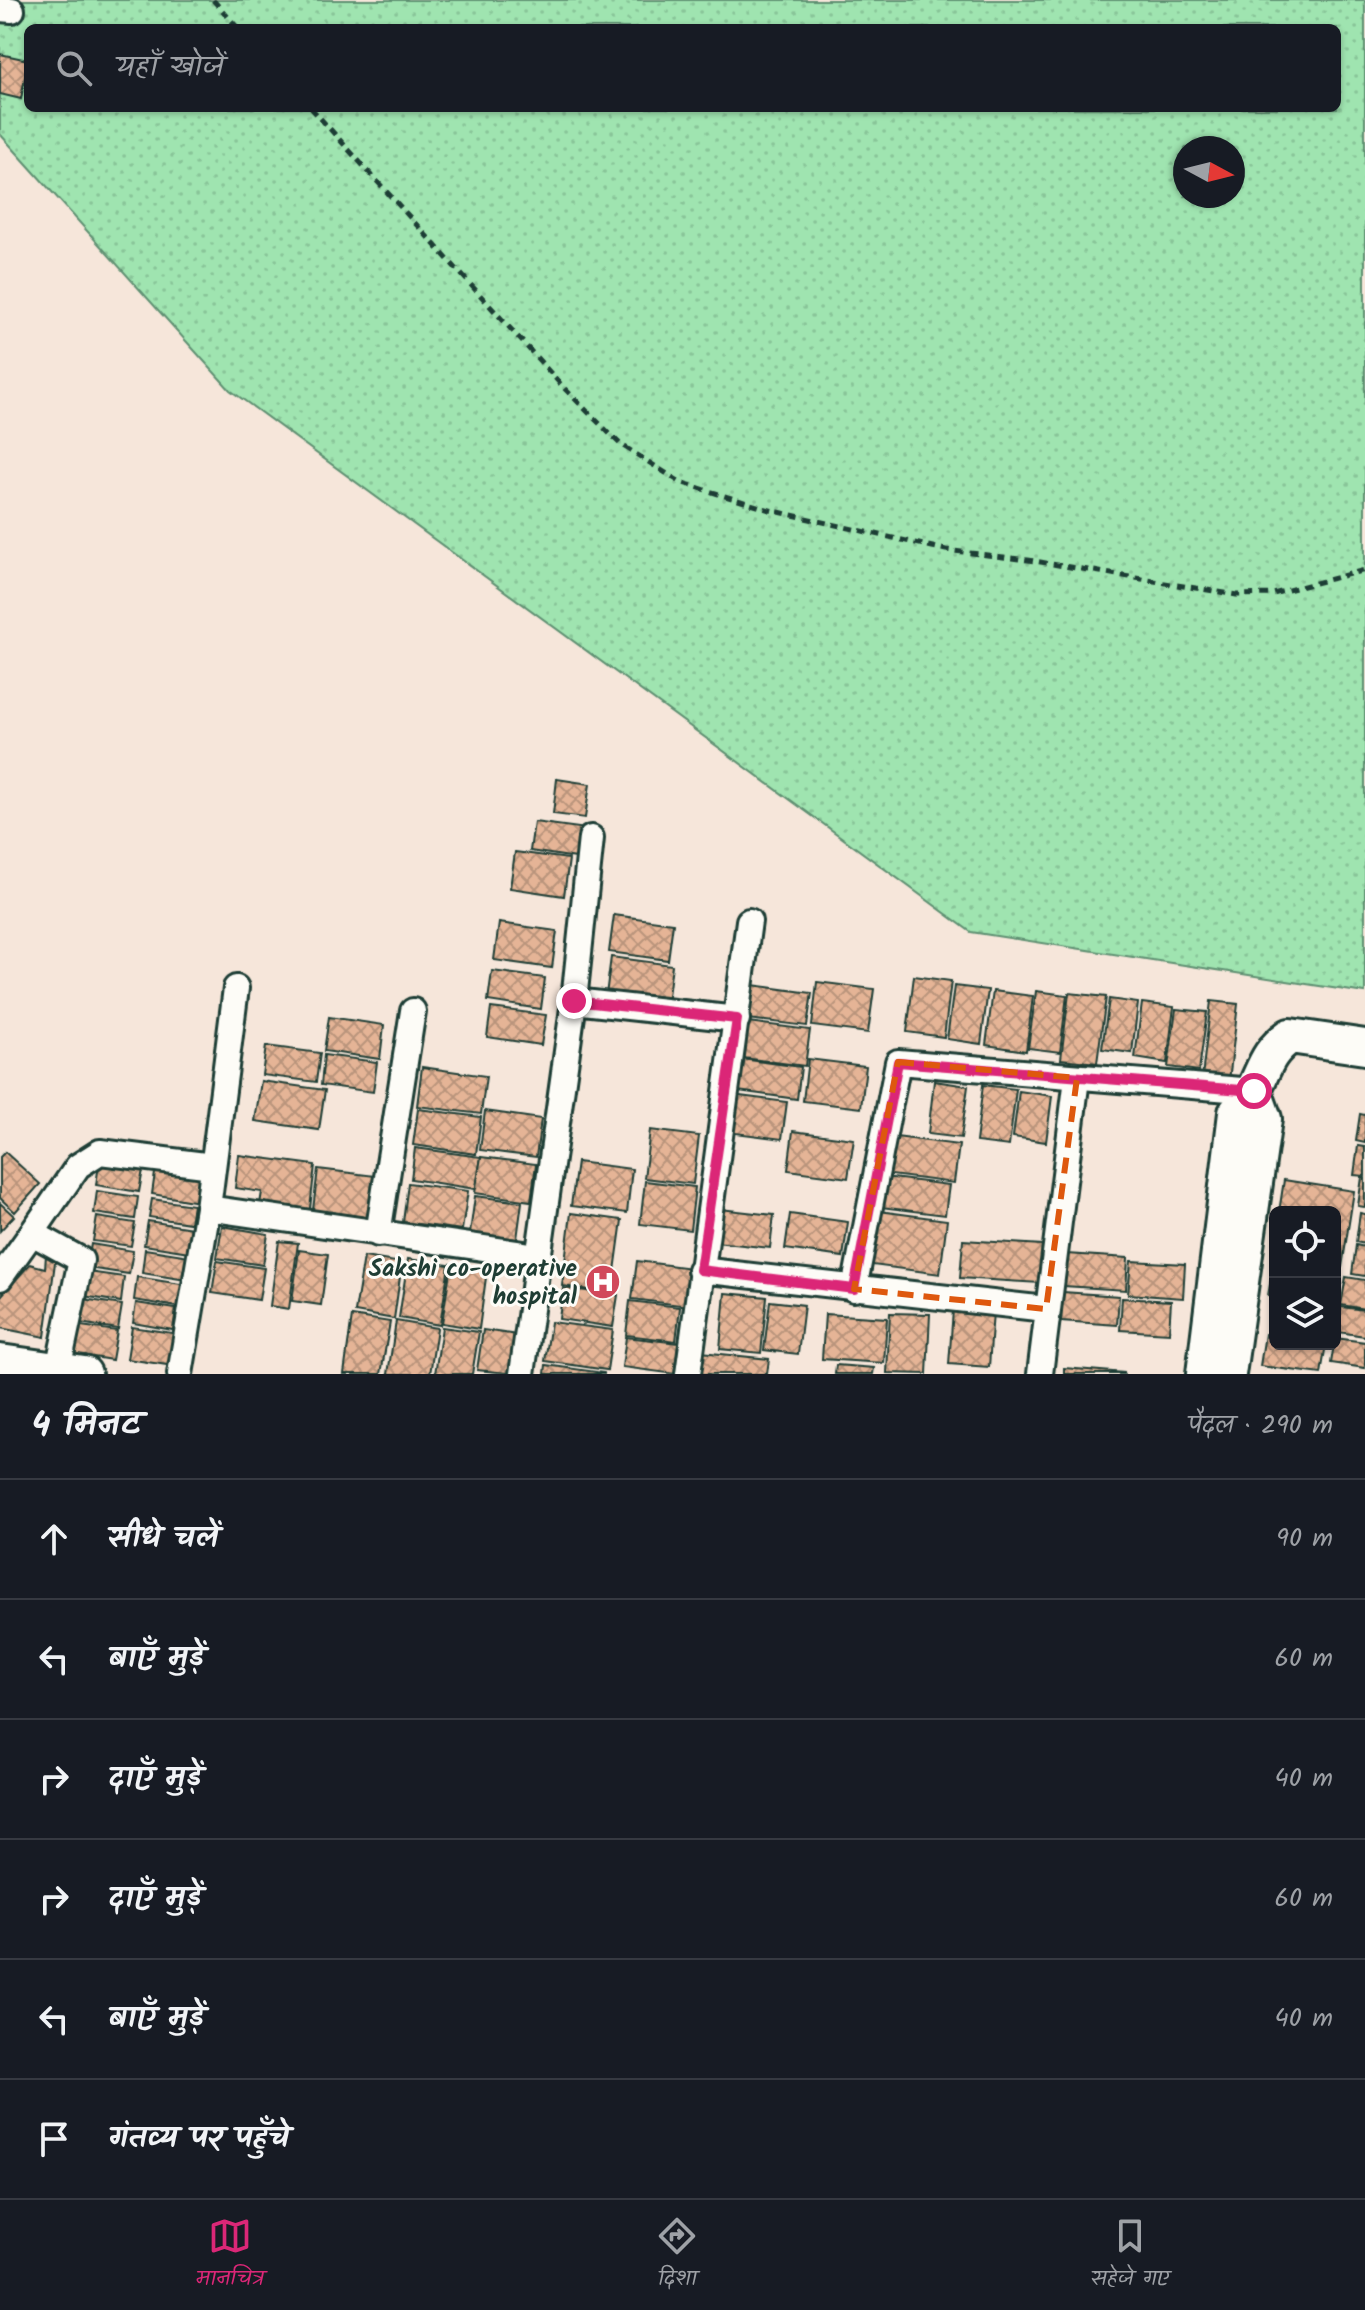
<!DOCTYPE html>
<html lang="hi">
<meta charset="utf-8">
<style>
:root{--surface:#171b24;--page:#242831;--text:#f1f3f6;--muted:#9ea1a6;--line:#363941;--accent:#db2777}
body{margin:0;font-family:Kalam,"Playpen Sans Deva",sans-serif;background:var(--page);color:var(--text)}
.controls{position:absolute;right:24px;bottom:24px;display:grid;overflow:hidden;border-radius:12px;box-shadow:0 2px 6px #0004}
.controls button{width:72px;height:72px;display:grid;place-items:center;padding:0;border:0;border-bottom:2px solid var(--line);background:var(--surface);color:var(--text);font:40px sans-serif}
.compass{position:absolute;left:1173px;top:136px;width:72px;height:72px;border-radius:50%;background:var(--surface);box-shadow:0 2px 6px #0004;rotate:97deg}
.stop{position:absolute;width:24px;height:24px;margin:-18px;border:6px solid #db2777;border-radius:50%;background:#fff}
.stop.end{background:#db2777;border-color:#fff;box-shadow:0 2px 8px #0008}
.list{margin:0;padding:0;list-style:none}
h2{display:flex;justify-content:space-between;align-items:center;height:104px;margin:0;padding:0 32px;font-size:34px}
h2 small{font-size:26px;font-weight:400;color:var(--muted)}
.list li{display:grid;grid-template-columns:52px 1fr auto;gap:24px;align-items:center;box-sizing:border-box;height:120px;padding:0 32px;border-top:2px solid var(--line)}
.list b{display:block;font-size:30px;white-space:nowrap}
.list em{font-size:26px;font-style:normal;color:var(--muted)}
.icon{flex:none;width:44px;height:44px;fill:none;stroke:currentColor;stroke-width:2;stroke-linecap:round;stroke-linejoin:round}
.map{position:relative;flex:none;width:1365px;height:1374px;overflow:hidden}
.search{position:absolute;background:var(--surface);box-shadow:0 2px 6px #0004;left:24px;right:24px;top:24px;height:88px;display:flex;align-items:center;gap:20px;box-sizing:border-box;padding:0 28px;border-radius:12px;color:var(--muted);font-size:30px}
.sheet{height:824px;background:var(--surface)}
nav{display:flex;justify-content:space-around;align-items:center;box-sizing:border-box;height:112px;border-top:2px solid var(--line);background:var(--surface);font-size:22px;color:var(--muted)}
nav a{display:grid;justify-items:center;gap:4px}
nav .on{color:var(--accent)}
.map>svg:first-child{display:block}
</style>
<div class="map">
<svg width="1365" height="1374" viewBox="0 0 1365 1374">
<defs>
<pattern id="grass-dots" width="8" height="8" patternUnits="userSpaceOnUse" patternTransform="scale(2)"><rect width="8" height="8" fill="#9fe4b0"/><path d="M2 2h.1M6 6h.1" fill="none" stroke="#88c498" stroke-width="1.8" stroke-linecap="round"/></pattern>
<pattern id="building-cross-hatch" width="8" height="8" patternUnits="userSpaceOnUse" patternTransform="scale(2)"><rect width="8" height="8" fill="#e5b496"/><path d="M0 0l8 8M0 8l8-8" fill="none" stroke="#b9947b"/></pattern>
</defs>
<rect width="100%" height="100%" fill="#f6e6da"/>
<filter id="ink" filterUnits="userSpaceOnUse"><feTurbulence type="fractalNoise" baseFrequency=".0125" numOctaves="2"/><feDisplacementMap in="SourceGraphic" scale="16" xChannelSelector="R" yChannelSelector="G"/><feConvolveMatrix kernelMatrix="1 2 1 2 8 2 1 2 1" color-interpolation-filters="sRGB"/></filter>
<g filter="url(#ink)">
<path fill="url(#grass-dots)" stroke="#5f9072" stroke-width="2" fill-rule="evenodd" d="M0,0H1365V993L971,932L230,390L0,134ZM28,28H1337V108H28ZM1185,148H1233V196H1185Z"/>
<g fill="url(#building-cross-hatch)" stroke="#1f3d34" stroke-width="2">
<path d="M0,54L28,60L21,99L0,94Z"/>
<path d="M557,779L590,784L585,818L553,814Z"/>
<path d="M534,822L587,829L583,859L530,851Z"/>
<path d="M515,852L569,859L564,896L510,888Z"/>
<path d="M614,915L673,923L668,960L609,952Z"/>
<path d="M499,923L557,931L552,968L494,960Z"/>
<path d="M611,957L672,965L667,1004L606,995Z"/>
<path d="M492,971L545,978L541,1009L488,1001Z"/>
<path d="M914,976L951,981L944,1037L907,1032Z"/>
<path d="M817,982L874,989L868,1033L812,1026Z"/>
<path d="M752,985L812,993L807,1026L748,1019Z"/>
<path d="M954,986L988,990L981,1044L947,1039Z"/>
<path d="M993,991L1033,996L1026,1051L986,1045Z"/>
<path d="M1036,991L1067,995L1060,1052L1028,1048Z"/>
<path d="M1069,993L1106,997L1097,1063L1061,1059Z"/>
<path d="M1109,999L1138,1003L1132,1053L1102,1049Z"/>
<path d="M1211,1001L1238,1004L1229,1081L1202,1077Z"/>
<path d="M1142,1003L1174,1007L1167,1063L1135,1058Z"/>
<path d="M491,1008L546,1015L541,1045L487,1037Z"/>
<path d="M1176,1009L1207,1012L1199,1071L1168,1067Z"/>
<path d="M329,1017L384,1025L380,1059L324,1051Z"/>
<path d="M748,1022L810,1030L805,1066L743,1058Z"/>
<path d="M266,1046L320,1053L316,1082L262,1075Z"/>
<path d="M324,1055L377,1062L373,1092L321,1085Z"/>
<path d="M734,1058L801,1067L797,1099L730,1090Z"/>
<path d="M808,1059L866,1066L861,1108L803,1101Z"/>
<path d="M422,1067L486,1076L481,1114L417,1106Z"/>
<path d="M261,1081L325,1090L319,1130L255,1121Z"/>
<path d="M934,1081L968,1086L961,1138L928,1134Z"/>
<path d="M983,1085L1016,1089L1009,1146L976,1142Z"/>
<path d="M1019,1091L1052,1096L1046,1142L1013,1137Z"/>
<path d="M732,1095L787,1102L782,1139L727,1132Z"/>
<path d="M418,1109L481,1117L476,1154L413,1145Z"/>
<path d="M485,1111L541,1119L536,1157L480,1150Z"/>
<path d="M1360,1114L1365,1115V1143L1356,1141Z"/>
<path d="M650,1130L699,1136L693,1184L644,1178Z"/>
<path d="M793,1131L854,1139L848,1178L788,1170Z"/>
<path d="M888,1136L959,1145L954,1183L883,1174Z"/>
<path d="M1358,1146L1365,1147V1176L1354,1175Z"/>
<path d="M415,1148L481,1157L476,1189L411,1179Z"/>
<path d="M5,1152L40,1184L15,1212L0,1198V1157Z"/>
<path d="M239,1155L315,1165L309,1217L259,1210L262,1192L235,1188Z"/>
<path d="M100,1157L144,1164L139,1192L96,1185Z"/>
<path d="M481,1157L536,1164L531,1201L475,1193Z"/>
<path d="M577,1162L632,1169L627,1213L571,1206Z"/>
<path d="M156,1166L203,1173L199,1202L152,1194Z"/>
<path d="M318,1169L384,1177L378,1219L313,1210Z"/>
<path d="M884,1177L949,1185L945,1215L880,1207Z"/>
<path d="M1362,1177L1365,1178V1207L1358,1206Z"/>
<path d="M1284,1180L1354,1191L1342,1267L1335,1266V1212H1279Z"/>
<path d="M645,1181L695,1187L690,1230L640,1224Z"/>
<path d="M408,1183L468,1191L462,1230L403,1222Z"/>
<path d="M97,1191L138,1197L135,1219L94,1213Z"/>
<path d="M475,1196L522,1202L517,1239L470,1233Z"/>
<path d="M152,1199L193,1205L190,1223L149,1217Z"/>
<path d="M0,1203L14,1216L0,1231Z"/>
<path d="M720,1209L774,1215L770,1248L716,1242Z"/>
<path d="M879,1211L947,1220L940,1274L872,1265Z"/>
<path d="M571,1213L622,1220L612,1293L562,1286Z"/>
<path d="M1360,1213L1365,1214V1244L1356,1242Z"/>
<path d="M790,1214L848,1222L843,1257L785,1249Z"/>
<path d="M97,1217L135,1223L131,1246L93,1241Z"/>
<path d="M148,1221L199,1229L196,1253L144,1245Z"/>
<path d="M222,1226L268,1234L263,1265L217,1258Z"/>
<path d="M963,1240L1042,1245L1040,1283L960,1278Z"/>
<path d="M279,1241L298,1243L289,1309L270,1306Z"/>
<path d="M91,1244L133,1251L129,1274L87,1268Z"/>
<path d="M1356,1245L1365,1247V1276L1352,1274Z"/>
<path d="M145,1249L196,1257L193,1281L142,1273Z"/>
<path d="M299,1250L328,1254L321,1305L292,1301Z"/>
<path d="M1066,1254L1128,1258L1126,1290L1064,1286Z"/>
<path d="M46,1255H56L45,1337L0,1328V1297L30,1264L45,1268Z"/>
<path d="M364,1257L402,1263L394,1319L355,1312Z"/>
<path d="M408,1259L449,1265L440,1325L399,1318Z"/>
<path d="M217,1261L264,1268L259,1300L212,1293Z"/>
<path d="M637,1261L692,1268L688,1306L632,1299Z"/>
<path d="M1131,1261L1185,1264L1183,1298L1128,1294Z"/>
<path d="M451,1264L487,1270L479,1329L442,1323Z"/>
<path d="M1273,1266L1275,1267V1297L1268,1296Z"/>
<path d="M81,1271L124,1277L121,1302L77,1295Z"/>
<path d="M137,1277L187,1285L184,1308L134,1300Z"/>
<path d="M1346,1277L1365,1280V1309L1341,1305Z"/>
<path d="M563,1288L618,1295L613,1327L559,1319Z"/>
<path d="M1063,1292L1119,1296L1117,1325L1061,1321Z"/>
<path d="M725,1293L767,1297L761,1353L720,1349Z"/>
<path d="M77,1298L122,1305L118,1329L73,1322Z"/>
<path d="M1122,1298L1171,1301L1169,1333L1120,1330Z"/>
<path d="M1273,1300H1275V1332L1268,1331Z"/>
<path d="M630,1301L680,1307L676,1341L626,1335Z"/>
<path d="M770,1301L804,1305L798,1354L764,1350Z"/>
<path d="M136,1303L176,1309L173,1330L133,1323Z"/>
<path d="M1341,1307L1365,1310V1336L1338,1332Z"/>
<path d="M953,1310L993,1312L989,1367L949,1364Z"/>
<path d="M890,1313L930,1314L927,1374L887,1373Z"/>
<path d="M825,1314L887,1318L884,1363L822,1359Z"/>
<path d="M352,1316L390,1322L381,1374H344Z"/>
<path d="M396,1321L437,1328L430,1374H388Z"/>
<path d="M551,1322L613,1330L607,1370L545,1361Z"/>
<path d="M74,1325L117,1331L112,1360L69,1353Z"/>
<path d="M132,1327L179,1334L174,1366L127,1359Z"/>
<path d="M442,1327L479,1332L472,1374H435Z"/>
<path d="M483,1330L524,1336L518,1374L477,1370Z"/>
<path d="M1265,1334L1275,1335V1344H1326L1321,1374L1260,1366Z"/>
<path d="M626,1337L679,1343L675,1374L622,1367Z"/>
<path d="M1335,1338L1365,1342V1368L1331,1363Z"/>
<path d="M701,1352L769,1359L767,1374H699Z"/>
<path d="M546,1365L604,1373V1374H545Z"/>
<path d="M836,1365L874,1368L873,1374H835Z"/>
<path d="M1064,1368L1124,1373V1374H1064Z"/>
</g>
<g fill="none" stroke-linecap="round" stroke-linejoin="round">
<g stroke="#1f3d34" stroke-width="30">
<g id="street">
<path d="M0,9L12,10"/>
<path d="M574,1001L737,1019"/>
<path d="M208,1208L538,1256"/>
<path d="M32,1233L78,1166L100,1152L213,1166"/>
<path d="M378,1234L413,1011"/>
<path d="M700,1270L1046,1309"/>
<path d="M0,1278L32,1233L81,1260L57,1374"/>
<path d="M854,1289L898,1062L1254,1091"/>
<path d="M180,1374L208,1208L236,988"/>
<path d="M522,1374L574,1001L591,838"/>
<path d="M688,1374L749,921"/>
<path d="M1040,1374L1077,1078"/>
</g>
</g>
<g stroke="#1f3d34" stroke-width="40">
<g id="secondary">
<path d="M0,1362L84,1374"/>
<path d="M1204,1374L1236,1113C1242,1105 1251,1097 1255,1087C1266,1064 1268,1052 1290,1036L1365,1047"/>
<path d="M1228,1374L1264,1119L1254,1091"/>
</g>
</g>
<g stroke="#1f3d34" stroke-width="5" stroke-dasharray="8 6" stroke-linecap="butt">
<path d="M213,0L238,28"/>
<path d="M311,108L565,389L620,444L680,482L770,510L946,550L1028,560L1237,595L1273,594L1365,570"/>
</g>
<use href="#street" stroke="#fdfcf7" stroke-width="24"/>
<use href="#secondary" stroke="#fdfcf7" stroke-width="34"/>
</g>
</g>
<g fill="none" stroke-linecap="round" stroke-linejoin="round" filter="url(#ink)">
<path stroke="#db2777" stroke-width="10" d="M574,1001L737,1019L700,1270L854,1289L898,1062L1254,1091"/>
</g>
<path fill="none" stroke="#de580e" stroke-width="6" stroke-dasharray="16 10" stroke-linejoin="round" d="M898,1062L1077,1078L1046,1309L854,1289Z"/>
<defs>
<g id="hospital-disc" transform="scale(1.8)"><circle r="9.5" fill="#d1495b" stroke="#fdfcf7"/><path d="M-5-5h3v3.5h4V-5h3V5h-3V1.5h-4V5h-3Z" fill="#fff"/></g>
</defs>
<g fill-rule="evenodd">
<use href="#hospital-disc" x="603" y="1282"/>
</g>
<g text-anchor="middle" stroke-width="6" stroke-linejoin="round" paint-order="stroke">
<g font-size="24" font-weight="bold" fill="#1f3d34" stroke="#fdfcf7" text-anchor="end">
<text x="577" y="1276">Sakshi co-operative<tspan x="577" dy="28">hospital</tspan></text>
</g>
</g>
</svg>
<div class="controls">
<button><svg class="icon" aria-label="locate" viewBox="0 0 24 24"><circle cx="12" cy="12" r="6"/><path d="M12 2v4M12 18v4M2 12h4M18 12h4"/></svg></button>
<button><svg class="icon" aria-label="layers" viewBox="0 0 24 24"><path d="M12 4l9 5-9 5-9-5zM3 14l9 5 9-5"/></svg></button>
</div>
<svg class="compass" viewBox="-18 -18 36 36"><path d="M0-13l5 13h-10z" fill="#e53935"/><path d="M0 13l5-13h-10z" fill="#9ea1a6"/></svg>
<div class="stop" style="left:1254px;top:1091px"></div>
<div class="stop end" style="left:574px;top:1001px"></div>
<div class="search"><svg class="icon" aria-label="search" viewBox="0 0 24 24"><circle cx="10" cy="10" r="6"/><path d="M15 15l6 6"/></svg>यहाँ खोजें</div>
</div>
<section class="sheet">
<h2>4 मिनट<small>पैदल · 290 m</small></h2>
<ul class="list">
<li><svg class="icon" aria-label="ahead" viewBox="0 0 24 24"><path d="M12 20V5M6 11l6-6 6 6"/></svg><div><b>सीधे चलें</b></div><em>90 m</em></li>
<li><svg class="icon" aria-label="left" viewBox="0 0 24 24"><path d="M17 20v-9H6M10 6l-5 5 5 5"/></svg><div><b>बाएँ मुड़ें</b></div><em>60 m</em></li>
<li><svg class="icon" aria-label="right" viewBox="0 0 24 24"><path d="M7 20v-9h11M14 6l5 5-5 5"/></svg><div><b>दाएँ मुड़ें</b></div><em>40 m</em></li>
<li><svg class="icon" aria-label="right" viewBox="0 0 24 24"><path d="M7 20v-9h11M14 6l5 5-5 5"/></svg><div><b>दाएँ मुड़ें</b></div><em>60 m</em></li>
<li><svg class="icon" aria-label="left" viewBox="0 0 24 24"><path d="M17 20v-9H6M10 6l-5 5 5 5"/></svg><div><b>बाएँ मुड़ें</b></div><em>40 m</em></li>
<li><svg class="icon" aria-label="arrive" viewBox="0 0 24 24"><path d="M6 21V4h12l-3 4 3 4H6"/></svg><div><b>गंतव्य पर पहुँचे</b></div></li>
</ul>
</section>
<nav>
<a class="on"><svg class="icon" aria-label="map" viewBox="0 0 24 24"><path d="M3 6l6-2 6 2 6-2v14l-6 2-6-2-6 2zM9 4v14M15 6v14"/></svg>मानचित्र</a>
<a><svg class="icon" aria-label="directions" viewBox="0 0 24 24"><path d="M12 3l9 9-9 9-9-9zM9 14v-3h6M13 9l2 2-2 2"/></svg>दिशा</a>
<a><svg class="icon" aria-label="saved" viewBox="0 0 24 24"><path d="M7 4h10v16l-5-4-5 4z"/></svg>सहेजे गए</a>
</nav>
